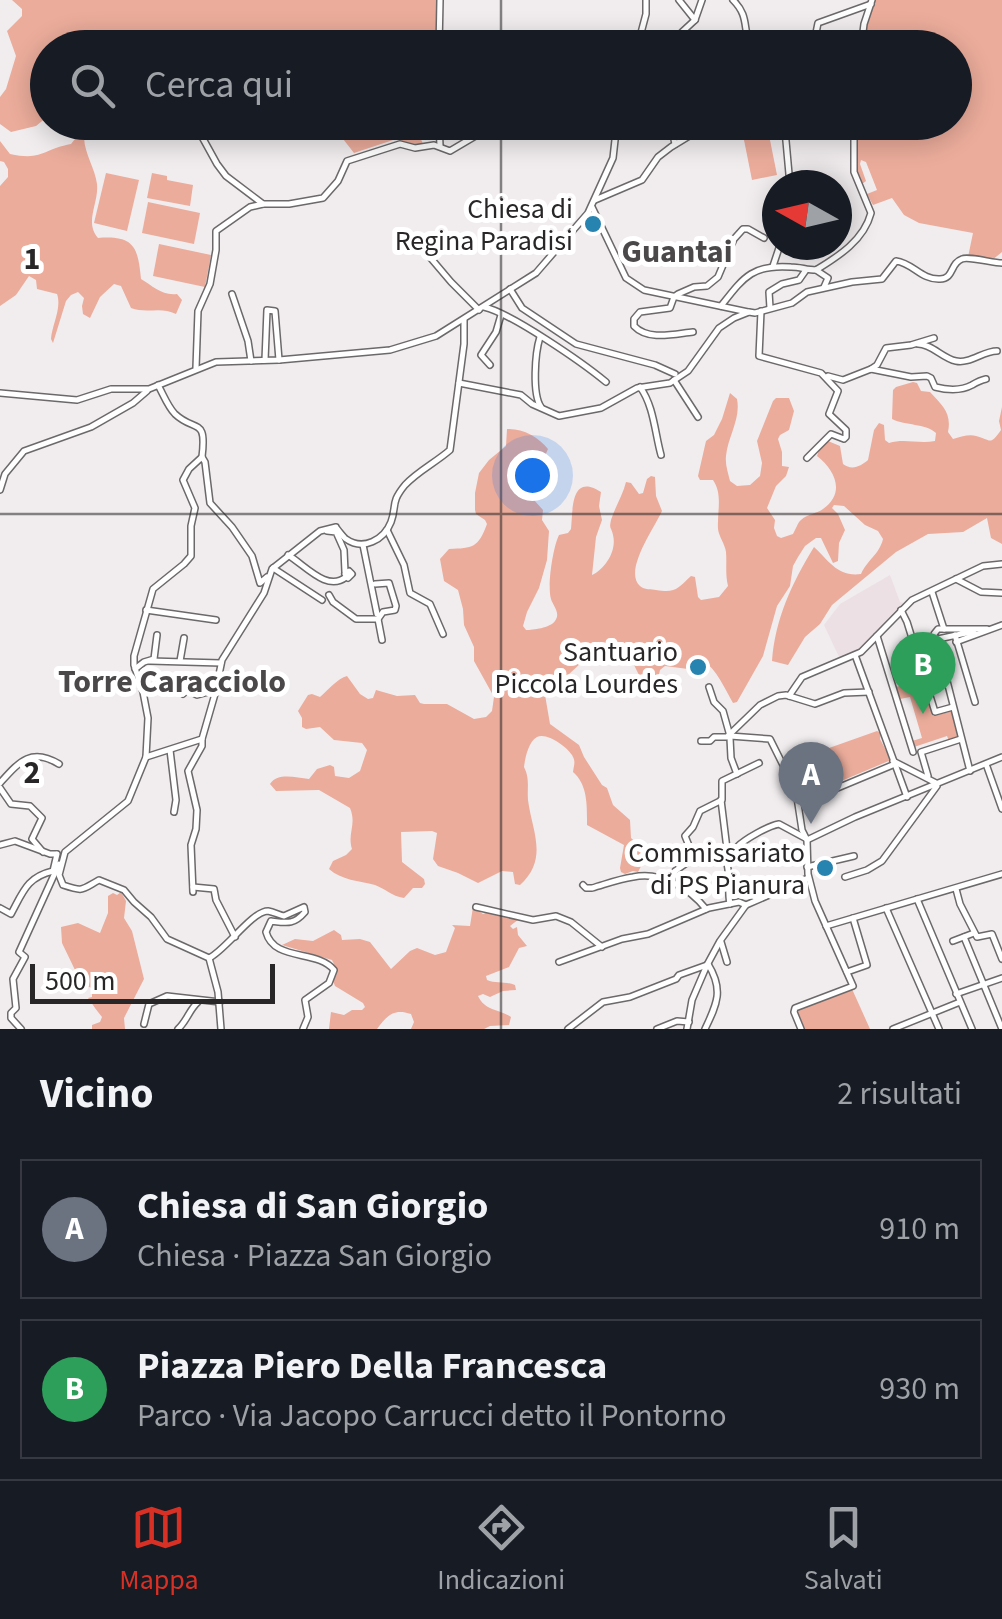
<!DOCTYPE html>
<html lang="it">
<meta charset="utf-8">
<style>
:root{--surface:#171b24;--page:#242831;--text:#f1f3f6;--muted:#9ea1a6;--line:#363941;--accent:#d93025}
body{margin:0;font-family:"Source Sans 3",sans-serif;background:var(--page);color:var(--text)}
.compass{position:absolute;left:762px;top:170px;width:90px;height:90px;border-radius:50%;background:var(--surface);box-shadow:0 5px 25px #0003;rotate:278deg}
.scale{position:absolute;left:30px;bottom:25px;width:245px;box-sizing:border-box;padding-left:10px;border:5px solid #282627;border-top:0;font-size:28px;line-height:35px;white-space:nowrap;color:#282627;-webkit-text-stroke:8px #fff;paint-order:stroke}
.you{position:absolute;left:532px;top:475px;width:35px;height:35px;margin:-25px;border:8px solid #fff;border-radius:50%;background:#1a73e8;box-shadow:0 0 0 15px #1a73e833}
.badge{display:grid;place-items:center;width:65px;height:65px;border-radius:50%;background:var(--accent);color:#fff;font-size:32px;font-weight:700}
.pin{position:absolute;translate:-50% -82px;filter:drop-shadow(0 2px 5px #0008)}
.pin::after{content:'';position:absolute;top:52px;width:35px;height:30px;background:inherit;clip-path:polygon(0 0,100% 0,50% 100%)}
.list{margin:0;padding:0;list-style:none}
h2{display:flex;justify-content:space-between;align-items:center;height:130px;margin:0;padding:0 40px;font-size:42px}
h2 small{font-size:32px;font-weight:400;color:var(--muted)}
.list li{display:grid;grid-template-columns:65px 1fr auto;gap:30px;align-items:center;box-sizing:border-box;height:140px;margin:0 20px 20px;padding:0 20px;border:2px solid var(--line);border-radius:0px}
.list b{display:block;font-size:38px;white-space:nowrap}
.list p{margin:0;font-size:32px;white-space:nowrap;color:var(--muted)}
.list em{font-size:32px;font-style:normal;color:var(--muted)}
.icon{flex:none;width:55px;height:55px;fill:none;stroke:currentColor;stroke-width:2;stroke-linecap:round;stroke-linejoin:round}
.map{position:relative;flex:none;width:1002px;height:1029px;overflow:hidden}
.search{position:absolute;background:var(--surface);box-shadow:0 5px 25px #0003;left:30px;right:30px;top:30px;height:110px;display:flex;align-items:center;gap:25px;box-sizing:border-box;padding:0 35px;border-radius:55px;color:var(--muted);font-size:38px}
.sheet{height:450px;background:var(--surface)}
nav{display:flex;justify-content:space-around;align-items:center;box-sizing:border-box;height:140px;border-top:2px solid var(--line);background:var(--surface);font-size:28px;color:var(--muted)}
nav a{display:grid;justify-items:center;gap:5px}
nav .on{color:var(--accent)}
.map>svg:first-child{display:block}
</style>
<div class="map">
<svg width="1002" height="1029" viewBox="0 0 1002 1029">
<rect width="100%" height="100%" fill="#f1edef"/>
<path fill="#ece0e5" d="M890,575L900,602L904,603L858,651L840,659L824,625L840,604Z"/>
<g fill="#ebac9b">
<path d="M12,0H439L437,47L48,48L47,117L36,126L11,132L0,124V97L6,89L16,56L7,31L22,16V9Z"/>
<path d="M875,0H1002V252L991,261L968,257L973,233L919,223L904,215L892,198L873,205L867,194L877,190L866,162L861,160L860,164L866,181L862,184C851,165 857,144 856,123L954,122V48L862,47L867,20Z"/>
<path d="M68,123H101L84,138C85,155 95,168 97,184C99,203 84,222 98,238C135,235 138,248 141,279C153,286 162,296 177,294L182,300L176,314C161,306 147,314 131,308L121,286L114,284L100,297L90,318L83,314L82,306L84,298L78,292L71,295L66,301L53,343L51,339C52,325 62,308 57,294L37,289L36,280L29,276L16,295L0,306V186L8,177V169L4,162L0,161V141L10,154C43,161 43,149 71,144L75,139Z"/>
<path d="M120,123H207L178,133H134Z"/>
<path d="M321,123H414L423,144L414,145L396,139L354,153L333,126Z"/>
<path d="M767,125L777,175L752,180L742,130Z"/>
<path d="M106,173L139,180L127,231L94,223Z"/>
<path d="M152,173L167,176V180L193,185L190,206L147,198Z"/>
<path d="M148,202L200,213L194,244L142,233Z"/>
<path d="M159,244L211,255L205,287L153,276Z"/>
<path d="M913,382L917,383L921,391L930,392C942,405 952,413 948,432L953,439C960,437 969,434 976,436C991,440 990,446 1001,430L999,421L1002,407V544L991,538L987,518L963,532L928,534L896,552L832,605L820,624L805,637L788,665L772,661C775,619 792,583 814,547C830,562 838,577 861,574C867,560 879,555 883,539L878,531L865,525L844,506L834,505L832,508L838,514L845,530L839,543L838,561L833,563L821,538H816L805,546L798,557L793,566L790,586L777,606L763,656L737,702L733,703C725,689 717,670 703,660L693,662L688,669L665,666L660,670L658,679L649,682L641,679L629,655L622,649L604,647L595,650L568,675L551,683L544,689L550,724L579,745L584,757L602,785L607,788L613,805L630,820L631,838L648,853L638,872L633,871L625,874L621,872L620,868L624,845L587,825C587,806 588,785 573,772C574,764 576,762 572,755C567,747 547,732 537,737C528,742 525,759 524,767C530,779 527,787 528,800C532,831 549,859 520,885L515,884L513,872L502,871L478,883L458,873L438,866L433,859L437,833L432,831L401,832L402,862L424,879L425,884L422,888H413L404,898C391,896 386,889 375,885C359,881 341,880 329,869L333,861L346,855L352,849C347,833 357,825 350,808L319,790L276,791L270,784C278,772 296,778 309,779L317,769L330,765L334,767L335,776L349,778L360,771L367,750L362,743L334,740L320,727L306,729L302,727V718L298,711L308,695L312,694L320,697C327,691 338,678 347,676L360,694L368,699L373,698L376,690L397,696L415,695L420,703L424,704H447L474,719L486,717L492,711L494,697L474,661V647L464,625L463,609L458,590L444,581L440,559L449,549C473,548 478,548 487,524L485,520L476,514L475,510V493L479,473L489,460L506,446L507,429C522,428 539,437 548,449C540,468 532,477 534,500L543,510L542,520L549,531L547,560L539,588L527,612L523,626L526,630C533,630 550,628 555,621C561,613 553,606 551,599C547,586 553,547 559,535L568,533L571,529C573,511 570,472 601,492L599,506L602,520L596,537L592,575C605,569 617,551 613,535C611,526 609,530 611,520C615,507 623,495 626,482L631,483L639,494L643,493L647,479L651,476L655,477L656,496L662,511C655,527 623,571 640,586C644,590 652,589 656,590C676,593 677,589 691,576L695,577L698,597L701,600L719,597L728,586C725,574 727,564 726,552C725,544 719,537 718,529C717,511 723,495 713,480H700L698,476L706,441L714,435L722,419L730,393L737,399C741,419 728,436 726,456C725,464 728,473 730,481L737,486L750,485L760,476L762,463L757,441L773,401L776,398H789L794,411L789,430L780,435L778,439L782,452V466L789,467L786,476L776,486L767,508L775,520L774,528L777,536L781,538L793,534C795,531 798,522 801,520C807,514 816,514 823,509C846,493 835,470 817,456L820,447L828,441L840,446L843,464C852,471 861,466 868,460L874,430L879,423L884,425L885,440L889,443C904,438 918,444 935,441L936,433C925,423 906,426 892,419L893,390L896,387Z"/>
<path d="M923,679L933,716L953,711L959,738L949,741L947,736L914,747L912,741L922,738L910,697L900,699L896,687Z"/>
<path d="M877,731L881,733L880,739L891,760L839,782L835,772L816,774L796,784L791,772L798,759Z"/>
<path d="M121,892L126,901L124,918L132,931L144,979L124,1018L125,1029H92V1025L100,1022L102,1017C97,1011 93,1005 88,998L92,997V988L86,986L81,974L75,970L62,943L61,927L78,923L100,933L108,913V896L113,893L117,895Z"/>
<path d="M473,907L483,914L488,912L519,919L510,926L513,929L517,927L518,935L527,946L519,948L509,967L486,976L487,980C496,984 506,981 515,985L516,990L503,991L490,997L483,994L478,996C485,1011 499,1009 511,1017L509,1025L490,1026L484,1029H411L414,1022L411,1014C393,1008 387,1016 377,1029H329L331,1012L344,1015L352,1010H362L365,1007L363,1003L335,986L333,981L336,968L332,960L282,945L295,939L313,941L334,930L341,935L342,940L360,939L370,942L391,969L410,951L417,948L435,955L446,952L455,928L452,925L470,926Z"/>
<path d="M852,989L870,1029H805L797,1010Z"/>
</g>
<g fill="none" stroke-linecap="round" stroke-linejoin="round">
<g stroke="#6c696a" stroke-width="8">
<g id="minor">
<path d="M679,0L695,20"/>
<path d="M733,0C750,17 742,28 751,48"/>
<path d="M439,48L440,0"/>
<path d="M637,48L646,14V0"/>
<path d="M680,48L682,32L695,20L702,0"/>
<path d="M813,48L818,23L871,4"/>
<path d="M861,48L864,24L872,0"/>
<path d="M439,122L440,146"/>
<path d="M673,122L671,126L675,144"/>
<path d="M785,130L790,185"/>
<path d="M201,135L217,164L226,176L263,204H289L323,198L338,181L347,161L400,144L415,148L434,145L450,151L494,125L555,128L566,122"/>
<path d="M595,200L642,180L658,157L671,147L712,122"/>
<path d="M592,207L626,278L644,290L748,312"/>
<path d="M412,236L451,282L479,310"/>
<path d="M773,266L780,245"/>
<path d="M816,270L828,278L824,287"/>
<path d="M510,289L522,308L576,344L655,365L675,374"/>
<path d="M232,294L248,341L251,361"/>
<path d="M721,306C743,278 752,264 791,267C800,267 807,270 816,270C839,256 864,240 871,213L854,172V122"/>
<path d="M484,307C511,313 583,363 606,382"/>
<path d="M770,308L769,292L782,284L799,280L806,270"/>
<path d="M761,311L759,356L821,373L838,391L829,414L846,430V437L844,439L831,434L807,458"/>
<path d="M693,332C674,334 648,341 634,326V319L640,312L670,308L674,297L678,294L694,287L707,286L718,277L734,239L743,229H748L764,238"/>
<path d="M540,337C535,353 532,394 541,407"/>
<path d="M918,344C932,344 942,358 956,361C970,364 983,351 997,351"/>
<path d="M265,360L267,310L275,311L279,360"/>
<path d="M490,365L481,355L496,332L501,315"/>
<path d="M196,368L198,311L210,284L216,250V231L250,207L263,204"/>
<path d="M871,369L877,365L886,348L911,345L934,338"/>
<path d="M828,376L843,380L871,369L911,377L927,376L931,378L935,387C947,390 961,391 972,385C977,382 981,380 986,379"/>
<path d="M674,380L698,417"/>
<path d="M459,383L521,395L532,404L559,416L601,408L637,388L670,383L688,371L719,328L734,318L749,312L755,313L792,303L807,292L852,282L882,279L896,261C913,263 921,280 940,279C954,279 950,263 962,259C968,256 993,263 1002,263"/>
<path d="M158,385C163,394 168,407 175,414C195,433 207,416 202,457L189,469L183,480L195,508L191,526V556L184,564L153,589L134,656V665L143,692L148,718L146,757L128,801L65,852L59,875L63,885C84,892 81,890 99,880L124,890L134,902L151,917L167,939L209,958L218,992L221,1029"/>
<path d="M640,387C654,406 655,434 661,455"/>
<path d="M0,393L77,400L111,389H149L216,362L279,360L390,350L436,336L536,273L588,213L613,158L617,122"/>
<path d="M202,457L205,462L210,503L232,527L252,556L260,583L267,577"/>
<path d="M0,490L5,474L24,451L91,427L133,403L147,391"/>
<path d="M387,530L404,565L410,593L430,604L443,634"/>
<path d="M327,531L336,532L344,550L345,572"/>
<path d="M363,545L377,614"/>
<path d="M288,555C306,566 327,592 346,577"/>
<path d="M273,568L322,600"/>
<path d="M349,571L352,574L348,578L345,574Z"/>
<path d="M956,579L981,592L1002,593"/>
<path d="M932,592L944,629"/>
<path d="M329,595L333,602L356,619H378L383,612L395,610L396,606L389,583L375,584"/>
<path d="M146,610L216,620"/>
<path d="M901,610L907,622L935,712L953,707"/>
<path d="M378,619L382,640"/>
<path d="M975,634L966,633L938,639L935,638L934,634L938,629H987"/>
<path d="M955,635L975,702"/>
<path d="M877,636L913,752"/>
<path d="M936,638L970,771"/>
<path d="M956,642L1002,625"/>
<path d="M855,655L907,797"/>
<path d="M150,661L221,663"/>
<path d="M180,661L184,638"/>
<path d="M135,669L144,662L154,659L157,635"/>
<path d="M709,687L714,702L723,711L730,736L770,739L796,791L802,830L807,840L808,874L815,901L853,986L795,1008L794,1012L801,1029"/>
<path d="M183,694L187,690L197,695L216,690"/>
<path d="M789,696L802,677L861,652L912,600L983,566L1002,564"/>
<path d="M729,735L760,705L778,696L786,695L815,704L844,693L869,692"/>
<path d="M730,738L731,758L737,774"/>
<path d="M701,741H710L714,737H727L729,735"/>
<path d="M170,750L176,800L174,812"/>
<path d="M146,757L202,739L215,694L222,660L264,593L272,569L320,531L336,527C336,528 345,539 346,539C363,551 384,540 391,522C397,506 390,503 405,485C418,471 435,463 450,450L464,344V320"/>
<path d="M986,764L1002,809"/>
<path d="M928,776L921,752L961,739"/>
<path d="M0,783C19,762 31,747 59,764"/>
<path d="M0,788L11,804L30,806L42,818L32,839L43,852"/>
<path d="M821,790L813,793L811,791L815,786L821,790L835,789L895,764"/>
<path d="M721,800L727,849L734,851"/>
<path d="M807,840L855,817L1002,757"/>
<path d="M0,845L15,841L50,854H56"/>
<path d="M807,867L854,856"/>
<path d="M845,877L867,870L882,861L937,786L936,783L893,761"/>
<path d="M672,882L675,871L694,858L685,836L693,827L700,811L722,800V781L759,763"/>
<path d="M583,885L586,888H592C606,884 619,879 633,877C661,871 689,888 706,909"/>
<path d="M193,887L214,889L216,900L235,937"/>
<path d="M956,889L960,904L977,937L992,934L1002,959"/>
<path d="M193,892L191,845L196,829L197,810L188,771L202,746V739"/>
<path d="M917,899L972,1029"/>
<path d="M730,904C727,889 731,874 726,860C731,857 733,851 737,847C745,839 768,826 779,824L805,838"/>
<path d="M476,907L533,920L556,916L571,922L602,947"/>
<path d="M0,908L11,914C23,892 27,877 53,871L57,854"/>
<path d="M886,908L939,1029"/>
<path d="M826,926L1002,874"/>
<path d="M964,937L1002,1029"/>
<path d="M953,941L974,933"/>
<path d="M721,942L727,962"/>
<path d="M209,958C226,950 252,911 268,911C274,912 279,915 284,916L304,907L305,912C294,925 287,923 271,921L266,932C274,962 317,949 334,970L329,983L305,1000L308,1017L303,1029"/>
<path d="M559,962L622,939L648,934L709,908L739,902L746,905"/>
<path d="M847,972L867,965L853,918"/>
<path d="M956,994L1002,978"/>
<path d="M144,1024L149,1004L167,996L220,1002"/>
<path d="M21,1029L11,1018V1013L16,1008L13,979L25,957L19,952L59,864"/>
<path d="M178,1029C187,1021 189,1010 198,1002"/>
<path d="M568,1029L603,1002L630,997L676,979L679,975L707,965"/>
<path d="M657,1029L677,1021L689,1022"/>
<path d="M687,1029L692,1000L707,965L720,941L746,905L808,878"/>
<path d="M705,1029C717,1004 724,990 708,964"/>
<path d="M893,1029L960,1002"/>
</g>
</g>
<use href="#minor" stroke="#fff" stroke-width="5"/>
</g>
<path fill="none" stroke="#282627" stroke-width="2.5" stroke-opacity="0.55" d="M501,0V48M501,122V1029M0,514H1002"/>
<g fill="#2783b0" stroke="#fff" stroke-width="4">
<circle cx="593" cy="224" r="10"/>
<circle cx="698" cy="667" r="10"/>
<circle cx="825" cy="868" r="10"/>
</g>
<g text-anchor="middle" stroke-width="10" stroke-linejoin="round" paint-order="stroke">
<g font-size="28" fill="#282627" stroke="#fff" text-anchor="end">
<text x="573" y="218">Chiesa di<tspan x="573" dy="32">Regina Paradisi</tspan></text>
<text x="678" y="661">Santuario<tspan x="678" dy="32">Piccola Lourdes</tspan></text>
<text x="805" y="862">Commissariato<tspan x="805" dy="32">di PS Pianura</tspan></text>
</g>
<g font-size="32" font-weight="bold" fill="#4b4849" stroke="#fff">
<text x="677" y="262">Guantai</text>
<text x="172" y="692">Torre Caracciolo</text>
</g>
</g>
<g font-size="32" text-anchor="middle" font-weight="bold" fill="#282627" stroke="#fff" stroke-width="10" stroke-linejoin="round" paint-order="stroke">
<text x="32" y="269">1</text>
<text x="32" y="783">2</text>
</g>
</svg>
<svg class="compass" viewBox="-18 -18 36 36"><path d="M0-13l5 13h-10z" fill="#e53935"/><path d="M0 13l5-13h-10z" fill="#9ea1a6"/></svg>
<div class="scale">500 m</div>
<div class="you"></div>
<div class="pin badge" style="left:811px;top:824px;background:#6b7280">A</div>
<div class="pin badge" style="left:923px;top:714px;background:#2e9e5b">B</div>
<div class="search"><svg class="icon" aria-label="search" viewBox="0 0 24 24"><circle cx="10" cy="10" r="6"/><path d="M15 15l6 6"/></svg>Cerca qui</div>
</div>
<section class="sheet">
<h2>Vicino<small>2 risultati</small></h2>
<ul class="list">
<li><span class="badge" style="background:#6b7280">A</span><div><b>Chiesa di San Giorgio</b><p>Chiesa · Piazza San Giorgio</p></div><em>910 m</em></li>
<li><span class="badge" style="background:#2e9e5b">B</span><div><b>Piazza Piero Della Francesca</b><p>Parco · Via Jacopo Carrucci detto il Pontorno</p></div><em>930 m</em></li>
</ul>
</section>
<nav>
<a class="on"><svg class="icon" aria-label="map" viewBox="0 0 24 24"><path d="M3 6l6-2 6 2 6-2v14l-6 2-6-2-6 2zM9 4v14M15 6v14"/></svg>Mappa</a>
<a><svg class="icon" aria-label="directions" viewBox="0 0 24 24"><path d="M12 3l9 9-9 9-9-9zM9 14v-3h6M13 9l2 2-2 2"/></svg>Indicazioni</a>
<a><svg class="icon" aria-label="saved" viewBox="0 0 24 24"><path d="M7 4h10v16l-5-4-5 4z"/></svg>Salvati</a>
</nav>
